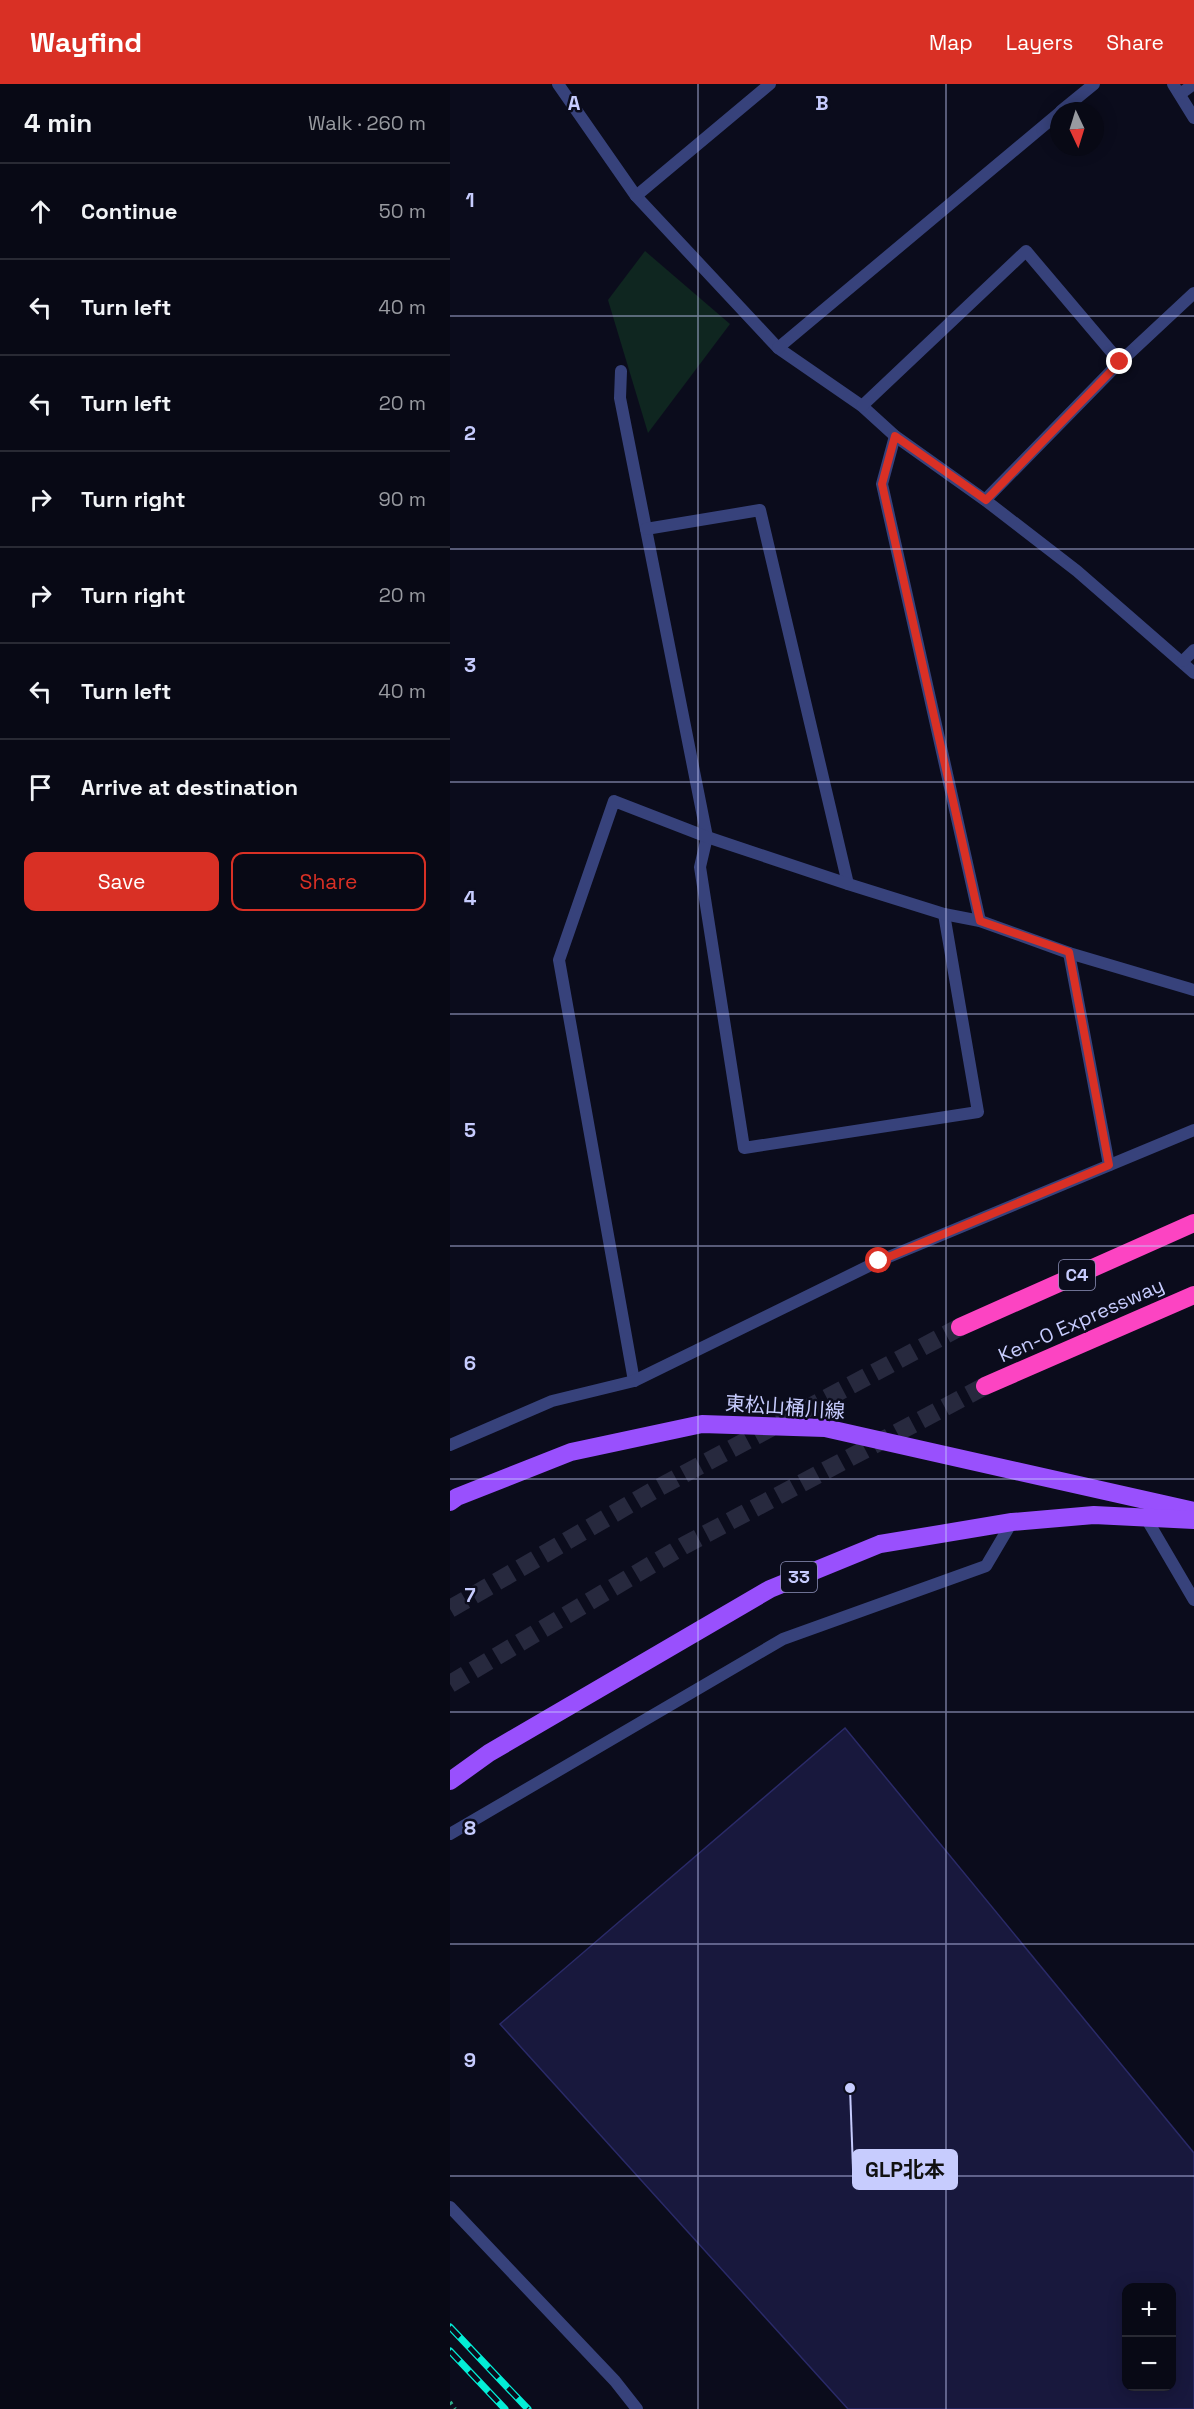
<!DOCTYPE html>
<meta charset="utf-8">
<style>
:root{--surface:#080915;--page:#161722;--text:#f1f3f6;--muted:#989aa0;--line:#292a34;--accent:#d93025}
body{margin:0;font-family:"Space Grotesk","Noto Sans JP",sans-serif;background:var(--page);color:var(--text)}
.controls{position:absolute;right:18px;bottom:18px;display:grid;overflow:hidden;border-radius:12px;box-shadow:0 3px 15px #0003}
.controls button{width:54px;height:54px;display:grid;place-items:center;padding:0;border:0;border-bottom:2px solid var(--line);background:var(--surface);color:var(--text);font:30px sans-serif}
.compass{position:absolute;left:600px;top:18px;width:54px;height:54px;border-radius:50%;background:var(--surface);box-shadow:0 3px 15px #0003;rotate:176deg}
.stop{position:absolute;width:18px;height:18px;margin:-14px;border:4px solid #d93025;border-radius:50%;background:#fff}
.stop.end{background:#d93025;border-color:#fff;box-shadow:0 2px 6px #0008}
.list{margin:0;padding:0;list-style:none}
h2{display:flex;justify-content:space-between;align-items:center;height:78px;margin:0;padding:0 24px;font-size:26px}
h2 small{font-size:20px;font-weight:400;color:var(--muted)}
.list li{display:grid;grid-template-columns:39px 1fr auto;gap:18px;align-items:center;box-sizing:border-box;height:96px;padding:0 24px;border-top:2px solid var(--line)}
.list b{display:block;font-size:22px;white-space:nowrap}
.list em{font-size:20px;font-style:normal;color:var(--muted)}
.actions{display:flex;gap:12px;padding:18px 24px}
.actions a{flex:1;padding:14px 0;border:2px solid var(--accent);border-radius:12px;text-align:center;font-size:21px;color:var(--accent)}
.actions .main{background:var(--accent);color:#fff}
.icon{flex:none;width:33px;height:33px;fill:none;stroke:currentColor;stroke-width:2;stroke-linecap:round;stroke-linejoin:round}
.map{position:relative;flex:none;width:744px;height:2325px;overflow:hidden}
header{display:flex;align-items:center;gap:36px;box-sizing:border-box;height:84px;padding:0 30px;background:var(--accent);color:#fff}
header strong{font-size:28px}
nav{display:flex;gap:33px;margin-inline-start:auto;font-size:21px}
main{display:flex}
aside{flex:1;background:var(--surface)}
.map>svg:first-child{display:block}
</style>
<header>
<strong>Wayfind</strong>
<nav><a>Map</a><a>Layers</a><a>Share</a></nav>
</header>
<main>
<aside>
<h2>4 min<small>Walk · 260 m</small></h2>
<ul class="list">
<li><svg class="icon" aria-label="ahead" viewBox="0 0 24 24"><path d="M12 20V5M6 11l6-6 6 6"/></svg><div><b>Continue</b></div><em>50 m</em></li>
<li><svg class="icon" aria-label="left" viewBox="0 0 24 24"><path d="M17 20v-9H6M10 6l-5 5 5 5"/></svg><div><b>Turn left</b></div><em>40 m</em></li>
<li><svg class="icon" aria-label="left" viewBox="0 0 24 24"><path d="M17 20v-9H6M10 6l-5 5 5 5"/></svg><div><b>Turn left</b></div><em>20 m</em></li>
<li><svg class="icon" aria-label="right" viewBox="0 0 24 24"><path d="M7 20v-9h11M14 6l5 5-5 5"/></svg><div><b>Turn right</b></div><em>90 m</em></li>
<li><svg class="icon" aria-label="right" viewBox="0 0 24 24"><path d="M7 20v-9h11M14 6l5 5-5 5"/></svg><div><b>Turn right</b></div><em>20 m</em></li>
<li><svg class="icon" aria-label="left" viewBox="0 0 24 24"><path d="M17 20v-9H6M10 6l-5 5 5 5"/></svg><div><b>Turn left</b></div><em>40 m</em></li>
<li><svg class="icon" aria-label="arrive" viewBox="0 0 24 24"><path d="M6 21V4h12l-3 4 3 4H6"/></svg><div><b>Arrive at destination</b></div></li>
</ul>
<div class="actions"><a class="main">Save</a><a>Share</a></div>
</aside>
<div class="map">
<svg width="744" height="2325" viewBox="0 0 744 2325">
<rect width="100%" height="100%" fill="#0b0c1c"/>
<path fill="#0f2620" d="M195,167L280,240L198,349L158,216Z"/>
<path fill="#18183d" stroke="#2a2a68" stroke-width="1.5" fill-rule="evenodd" d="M395,1644L744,2069V2325H398L50,1940ZM676,2204H722V2302H676Z"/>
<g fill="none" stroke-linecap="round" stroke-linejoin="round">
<g stroke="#27293e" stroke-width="18" stroke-dasharray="18 9" stroke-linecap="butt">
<path d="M0,1525L206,1405L510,1243"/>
<path d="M0,1600L235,1461L535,1302"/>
</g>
<path stroke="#2eab8a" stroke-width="4" stroke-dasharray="3 4.5" stroke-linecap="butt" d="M0,2318L5,2325"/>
<path stroke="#37427b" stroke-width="12" d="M696,1434L744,1516"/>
<g stroke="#37427b" stroke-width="12">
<path d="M108,0L186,112L328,264L412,322L445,352L535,416L627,487L744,589"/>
<path d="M723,0L744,34"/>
<path d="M730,10L744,0"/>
<path d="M611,27L644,0"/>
<path d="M186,112L320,0"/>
<path d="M328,264L609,29"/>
<path d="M171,287L170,314L257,753L250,783L294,1064L528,1028L494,830"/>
<path d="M412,322L576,167L670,278"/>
<path d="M445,352L432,400L530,837"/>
<path d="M535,416L670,278L744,209"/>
<path d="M196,445L310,426L398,800"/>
<path d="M733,577L744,566"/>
<path d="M619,869L659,1081"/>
<path d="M184,1297L109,876L164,717L257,753L398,800L494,830L530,837L619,869L744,906"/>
<path d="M0,1361L102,1317L184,1297L429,1177L744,1046"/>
<path d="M0,1750L333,1555L536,1482L562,1438"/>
<path d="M0,2123L165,2297L187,2325"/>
</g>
<g stroke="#9950fd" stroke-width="18">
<path d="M0,1418L7,1413L121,1368L252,1340L375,1344L744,1427"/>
<path d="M0,1697L39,1669L320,1505L430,1460L562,1438L644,1431L744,1436"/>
</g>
<g stroke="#fc44c2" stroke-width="18">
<path d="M510,1243L744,1139"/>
<path d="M535,1302L744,1211"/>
</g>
<g stroke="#03eed6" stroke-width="7">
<g id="rail">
<path d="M0,2243L78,2325"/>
<path d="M0,2267L55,2325"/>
</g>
</g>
<use href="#rail" stroke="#0b0c1c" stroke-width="4.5" stroke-dasharray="14" stroke-linecap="butt"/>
</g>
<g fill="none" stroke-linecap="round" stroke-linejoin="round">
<path stroke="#d93025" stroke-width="8" d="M429,1177L659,1081L619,868L530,837L432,400L445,352L536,416L670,278"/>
</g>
<path fill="none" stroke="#c7ccfe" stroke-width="1.5" stroke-opacity="0.55" d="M248,0V2325M496,0V2325M0,232H744M0,465H744M0,698H744M0,930H744M0,1162H744M0,1395H744M0,1628H744M0,1860H744M0,2092H744"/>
<g text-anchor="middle" stroke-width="5" stroke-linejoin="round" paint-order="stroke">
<g fill="#0b0c1c" stroke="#8f92ba" stroke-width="1.5">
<rect x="609" y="1176" width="36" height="30" rx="4.5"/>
<rect x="331" y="1478" width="36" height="30" rx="4.5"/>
</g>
<g font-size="18" font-weight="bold" fill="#c7ccfe">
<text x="627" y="1197">C4</text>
<text x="349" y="1499">33</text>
</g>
<g font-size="20" fill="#c7ccfe" stroke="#0b0c1c">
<text transform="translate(631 1236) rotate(-24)" y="7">Ken-O Expressway</text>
<text transform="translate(335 1323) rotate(4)" y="7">東松山桶川線</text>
</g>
</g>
<g font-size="20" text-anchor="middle" font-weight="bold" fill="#c7ccfe" stroke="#0b0c1c" stroke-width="5" stroke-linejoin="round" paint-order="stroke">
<text x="124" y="26">A</text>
<text x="372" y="26">B</text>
<text x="20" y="123">1</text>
<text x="20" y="356">2</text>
<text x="20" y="588">3</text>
<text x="20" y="821">4</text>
<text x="20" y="1053">5</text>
<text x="20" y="1286">6</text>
<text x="20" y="1518">7</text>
<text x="20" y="1751">8</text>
<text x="20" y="1983">9</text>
</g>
<path fill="none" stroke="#c7ccfe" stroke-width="2" d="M400 2004L403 2085"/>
<circle fill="#c7ccfe" stroke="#0b0c1c" stroke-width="2" cx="400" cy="2004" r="6"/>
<rect fill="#c7ccfe" stroke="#c7ccfe" stroke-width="2" x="403" y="2066" width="104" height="39" rx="6"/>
<g font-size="21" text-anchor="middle" font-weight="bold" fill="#111">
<text x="455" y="2093">GLP北本</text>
</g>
</svg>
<div class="controls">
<button>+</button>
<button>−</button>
</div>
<svg class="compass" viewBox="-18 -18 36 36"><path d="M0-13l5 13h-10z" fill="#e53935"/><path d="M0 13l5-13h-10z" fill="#989aa0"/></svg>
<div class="stop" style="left:429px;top:1177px"></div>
<div class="stop end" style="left:670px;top:278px"></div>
</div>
</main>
